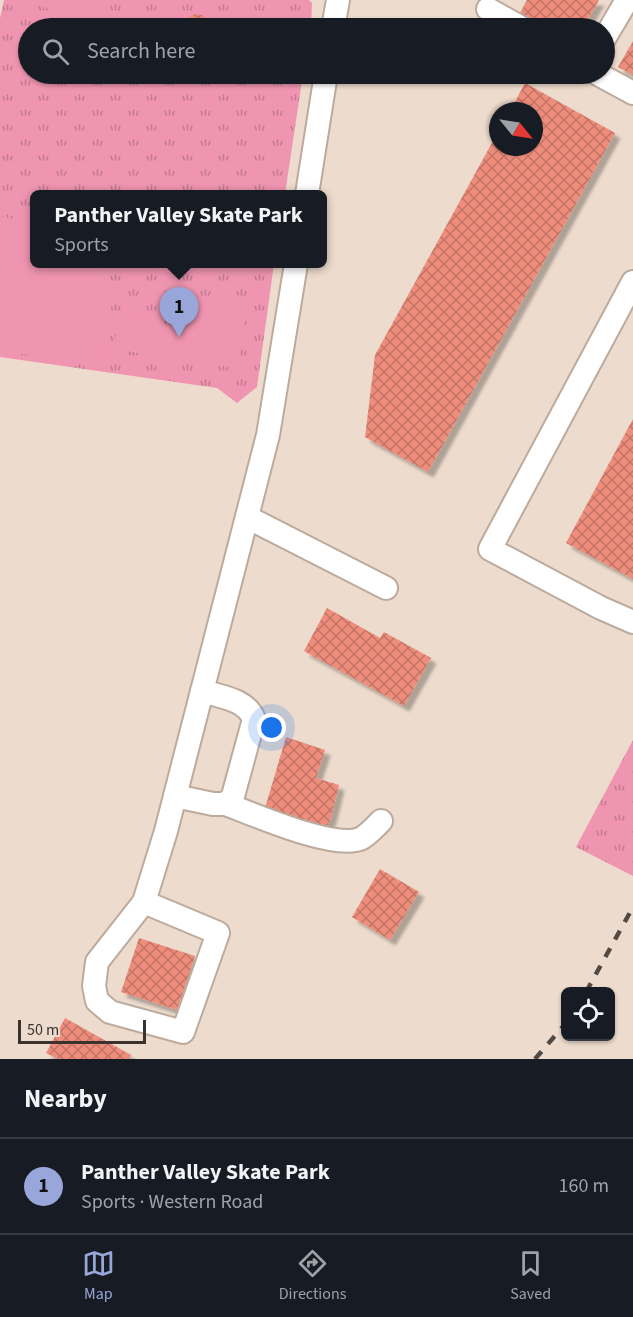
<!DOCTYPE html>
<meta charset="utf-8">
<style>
:root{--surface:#171b24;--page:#20242c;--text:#f1f3f6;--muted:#9ea1a6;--line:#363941;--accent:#98a6da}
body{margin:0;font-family:"Source Sans 3",sans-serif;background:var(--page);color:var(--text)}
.controls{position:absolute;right:18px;bottom:18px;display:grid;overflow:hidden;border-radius:9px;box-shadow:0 2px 4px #0004}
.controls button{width:54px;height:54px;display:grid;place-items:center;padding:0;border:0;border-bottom:2px solid var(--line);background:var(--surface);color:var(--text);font:30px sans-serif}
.compass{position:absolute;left:489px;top:102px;width:54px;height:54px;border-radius:50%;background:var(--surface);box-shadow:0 2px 4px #0004;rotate:120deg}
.scale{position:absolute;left:18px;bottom:15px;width:128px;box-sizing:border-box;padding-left:6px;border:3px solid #39322d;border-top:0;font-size:16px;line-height:21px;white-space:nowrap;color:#39322d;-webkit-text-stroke:4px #eddbcd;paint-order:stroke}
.you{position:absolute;left:272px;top:728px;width:21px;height:21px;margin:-15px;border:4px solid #fff;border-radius:50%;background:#1a73e8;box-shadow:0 0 0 9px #1a73e833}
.badge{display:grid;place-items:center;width:39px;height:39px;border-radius:50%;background:var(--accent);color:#111;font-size:20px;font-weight:700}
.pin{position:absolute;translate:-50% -50px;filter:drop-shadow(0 2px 3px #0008)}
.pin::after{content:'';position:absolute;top:32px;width:21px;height:18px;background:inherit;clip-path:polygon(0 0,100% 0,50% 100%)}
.popup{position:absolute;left:30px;top:190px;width:297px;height:78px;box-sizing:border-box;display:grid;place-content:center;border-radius:9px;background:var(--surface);filter:drop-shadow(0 2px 4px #0005);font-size:20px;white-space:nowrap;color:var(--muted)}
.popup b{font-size:22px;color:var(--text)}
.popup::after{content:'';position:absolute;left:50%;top:100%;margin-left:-12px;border:12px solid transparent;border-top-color:var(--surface)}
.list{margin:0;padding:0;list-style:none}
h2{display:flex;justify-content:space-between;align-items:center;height:78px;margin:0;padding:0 24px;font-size:26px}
h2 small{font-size:20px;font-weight:400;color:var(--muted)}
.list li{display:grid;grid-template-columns:39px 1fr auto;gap:18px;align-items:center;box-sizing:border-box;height:96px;padding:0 24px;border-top:2px solid var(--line)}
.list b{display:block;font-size:22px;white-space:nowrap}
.list p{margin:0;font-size:20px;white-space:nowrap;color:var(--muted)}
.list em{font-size:20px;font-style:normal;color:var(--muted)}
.icon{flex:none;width:33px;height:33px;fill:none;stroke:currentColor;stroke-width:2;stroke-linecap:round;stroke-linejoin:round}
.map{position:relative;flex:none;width:633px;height:1059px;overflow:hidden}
.search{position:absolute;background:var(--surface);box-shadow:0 2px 4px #0004;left:18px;right:18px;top:18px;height:66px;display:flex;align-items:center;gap:15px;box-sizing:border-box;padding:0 21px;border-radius:33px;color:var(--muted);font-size:22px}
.sheet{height:174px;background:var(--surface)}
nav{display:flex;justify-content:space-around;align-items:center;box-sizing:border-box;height:84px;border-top:2px solid var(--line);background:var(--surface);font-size:16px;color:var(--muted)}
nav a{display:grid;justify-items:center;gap:3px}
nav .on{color:var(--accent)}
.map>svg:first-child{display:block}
</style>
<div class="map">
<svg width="633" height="1059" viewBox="0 0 633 1059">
<defs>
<pattern id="grass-tufts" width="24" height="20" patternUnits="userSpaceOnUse" patternTransform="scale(1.5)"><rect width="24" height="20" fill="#f095b1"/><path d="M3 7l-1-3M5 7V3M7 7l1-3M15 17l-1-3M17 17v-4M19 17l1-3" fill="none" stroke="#c37a90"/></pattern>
<pattern id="building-cross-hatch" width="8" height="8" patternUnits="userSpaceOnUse" patternTransform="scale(1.5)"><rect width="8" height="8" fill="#ef8d7b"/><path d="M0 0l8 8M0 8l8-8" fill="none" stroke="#c37465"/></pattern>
<filter id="shadow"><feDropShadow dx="5.5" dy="5.5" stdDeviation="1.5" flood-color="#0004"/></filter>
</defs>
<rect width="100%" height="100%" fill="#eddbcd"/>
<g fill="url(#grass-tufts)">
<path d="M4,0H309L312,3L311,28H28V74H303L285,194H35V264H274L257,387L237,403L217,388L0,357V18Z"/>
<path d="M633,740V876L576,847Z"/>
</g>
<g fill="#f095b1">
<path d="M29,0H91L96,17L54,28L50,9L28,3Z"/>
<path d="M0,216L35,224V264H98L113,289L106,365L0,351Z"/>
<path d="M232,294L246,316L240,359L229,367L113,349L121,310C131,317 138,319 151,322C193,331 198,312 232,294Z"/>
</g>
<g fill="url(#building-cross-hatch)" filter="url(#shadow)">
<path d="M527,0H599L583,28H540L542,25L520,13Z"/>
<path d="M194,14L202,15L208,19L212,26L211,28H184L186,20Z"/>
<path d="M633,41V75L618,67Z"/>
<path d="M525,83L615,133L428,472L365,437L375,355L498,132V147H534V111H510Z"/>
<path d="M633,419V579L566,543Z"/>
<path d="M327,608L380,638L384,632L431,658L404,706L304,651Z"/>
<path d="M286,737L325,750L316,778L339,785L331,818L324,832L263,815Z"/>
<path d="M380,869L419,892L390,940L352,917Z"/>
<path d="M139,938L195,956L177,1010L121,992Z"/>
<path d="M65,1018L131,1055L129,1059H58L46,1053Z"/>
</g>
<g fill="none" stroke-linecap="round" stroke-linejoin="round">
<g stroke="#bcab9d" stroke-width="26">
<g id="minor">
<path d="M488,9L522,28"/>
<path d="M333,28L338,0"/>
<path d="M604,39L627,0"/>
<path d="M598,74L633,93"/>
<path d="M307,194L326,74"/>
<path d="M633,282L490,549L601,608L633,622"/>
<path d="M247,517L386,588"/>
<path d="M175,796L213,804H226L233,796L254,719C246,699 221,697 202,691"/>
<path d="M226,804C255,815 332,849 360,839C367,836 376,826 381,821"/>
<path d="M144,902L97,962L94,986L97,1001L110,1012L183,1032L218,933L144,902L166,831L268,435L296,264"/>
</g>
</g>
<use href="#minor" stroke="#fff" stroke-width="22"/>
<g stroke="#524a44" stroke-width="4.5" stroke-dasharray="10 10" stroke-linecap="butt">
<path d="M586,992L633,907"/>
<path d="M535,1059L566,1023"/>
</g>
</g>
</svg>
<div class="controls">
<button><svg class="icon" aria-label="locate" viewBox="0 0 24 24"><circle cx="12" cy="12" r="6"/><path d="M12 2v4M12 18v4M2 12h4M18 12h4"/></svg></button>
</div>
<svg class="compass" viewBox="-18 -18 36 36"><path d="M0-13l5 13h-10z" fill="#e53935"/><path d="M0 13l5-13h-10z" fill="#9ea1a6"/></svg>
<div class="scale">50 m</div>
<div class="you"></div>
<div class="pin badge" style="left:179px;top:337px">1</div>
<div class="popup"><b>Panther Valley Skate Park</b>Sports</div>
<div class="search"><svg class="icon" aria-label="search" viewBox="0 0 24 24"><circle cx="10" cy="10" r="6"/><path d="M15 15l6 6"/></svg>Search here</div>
</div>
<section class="sheet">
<h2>Nearby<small></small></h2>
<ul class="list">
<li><span class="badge">1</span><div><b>Panther Valley Skate Park</b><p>Sports · Western Road</p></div><em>160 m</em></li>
</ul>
</section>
<nav>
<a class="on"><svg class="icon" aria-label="map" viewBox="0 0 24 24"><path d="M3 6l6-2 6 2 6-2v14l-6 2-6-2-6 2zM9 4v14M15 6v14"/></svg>Map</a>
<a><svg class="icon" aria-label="directions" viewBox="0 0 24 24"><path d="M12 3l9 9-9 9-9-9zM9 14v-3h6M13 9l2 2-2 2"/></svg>Directions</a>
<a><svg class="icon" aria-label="saved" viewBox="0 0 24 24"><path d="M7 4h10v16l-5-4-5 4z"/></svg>Saved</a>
</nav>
